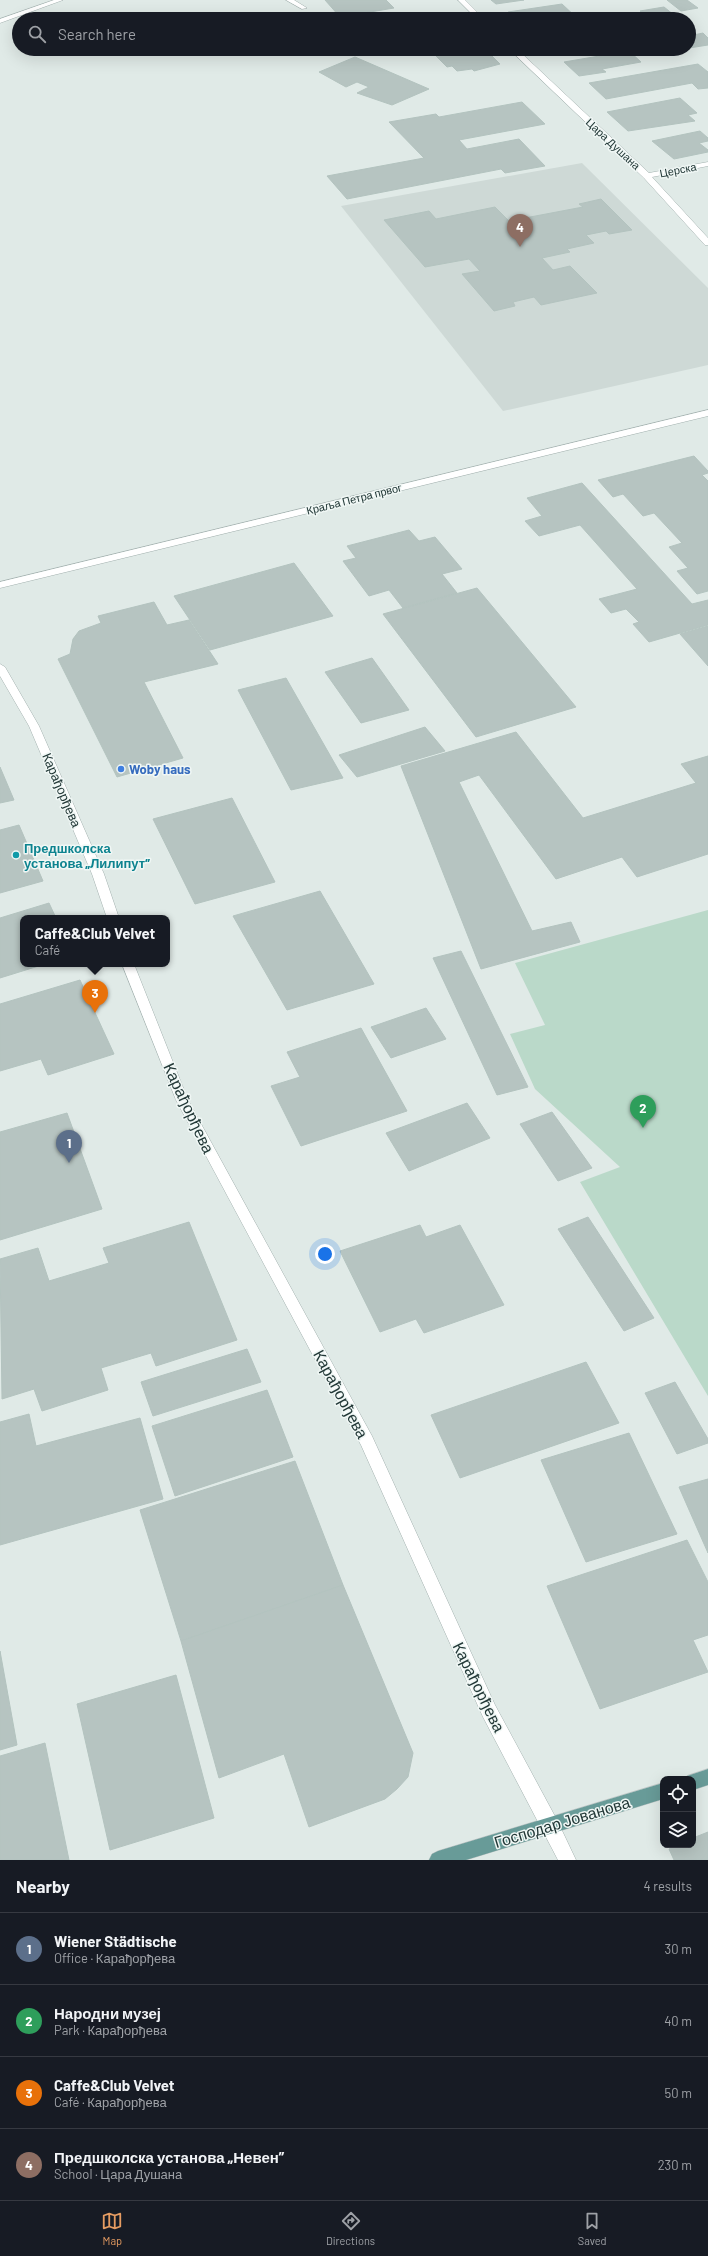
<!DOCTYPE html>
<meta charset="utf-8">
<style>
:root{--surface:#171b24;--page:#20242c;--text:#f1f3f6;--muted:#9ea1a6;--line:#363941;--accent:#e69c62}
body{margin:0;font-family:Barlow,sans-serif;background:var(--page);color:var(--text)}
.controls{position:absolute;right:12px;bottom:12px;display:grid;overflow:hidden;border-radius:8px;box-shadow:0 4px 16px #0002}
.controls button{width:36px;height:36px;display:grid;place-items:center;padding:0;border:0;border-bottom:1px solid var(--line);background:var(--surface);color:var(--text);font:20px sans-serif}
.you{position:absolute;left:325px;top:1254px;width:14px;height:14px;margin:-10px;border:3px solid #fff;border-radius:50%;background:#1a73e8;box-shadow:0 0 0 6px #1a73e833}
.badge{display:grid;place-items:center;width:26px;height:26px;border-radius:50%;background:var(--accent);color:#fff;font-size:13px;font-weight:700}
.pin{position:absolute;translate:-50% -33px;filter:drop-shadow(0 1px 2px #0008)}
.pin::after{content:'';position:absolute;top:21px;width:14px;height:12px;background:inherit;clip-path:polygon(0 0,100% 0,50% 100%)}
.popup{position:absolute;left:20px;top:915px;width:150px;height:52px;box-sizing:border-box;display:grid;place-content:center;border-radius:8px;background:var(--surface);filter:drop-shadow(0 1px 3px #0005);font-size:13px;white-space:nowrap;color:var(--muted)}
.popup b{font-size:15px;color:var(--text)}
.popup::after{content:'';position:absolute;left:50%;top:100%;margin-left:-8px;border:8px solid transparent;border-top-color:var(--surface)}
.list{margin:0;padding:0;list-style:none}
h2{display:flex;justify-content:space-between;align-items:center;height:52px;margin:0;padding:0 16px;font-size:17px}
h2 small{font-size:13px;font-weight:400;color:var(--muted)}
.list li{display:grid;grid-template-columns:26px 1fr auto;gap:12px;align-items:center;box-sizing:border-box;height:72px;padding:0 16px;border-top:1px solid var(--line)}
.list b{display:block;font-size:15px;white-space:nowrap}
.list p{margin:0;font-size:13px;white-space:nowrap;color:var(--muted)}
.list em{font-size:13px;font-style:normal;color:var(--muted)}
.icon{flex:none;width:22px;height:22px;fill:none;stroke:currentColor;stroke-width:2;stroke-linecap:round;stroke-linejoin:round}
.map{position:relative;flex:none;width:708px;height:1860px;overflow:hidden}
.search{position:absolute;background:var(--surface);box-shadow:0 4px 16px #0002;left:12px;right:12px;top:12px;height:44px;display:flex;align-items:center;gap:10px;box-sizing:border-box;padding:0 14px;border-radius:22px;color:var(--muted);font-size:15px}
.sheet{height:340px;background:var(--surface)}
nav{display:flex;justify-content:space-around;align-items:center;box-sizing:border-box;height:56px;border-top:1px solid var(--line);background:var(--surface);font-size:11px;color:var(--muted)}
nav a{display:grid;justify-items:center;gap:2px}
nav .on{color:var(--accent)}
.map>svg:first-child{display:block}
</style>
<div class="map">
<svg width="708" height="1860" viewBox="0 0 708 1860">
<rect width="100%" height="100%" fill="#e0eae7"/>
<path fill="#ced9d6" d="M582,163L708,288V365L503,411L341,206Z"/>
<path fill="#bad9c9" d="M708,910V1396L580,1182L620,1167L535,1089L510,1034L545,1025L515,963Z"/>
<g fill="#b6c4c1" stroke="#b3c3bf">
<path d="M325,0H386L394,8L340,17Z"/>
<path d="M491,0H524L496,4Z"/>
<path d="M667,0H687L698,8L681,11Z"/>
<path d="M562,4L578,19H515L508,12Z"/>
<path d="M664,7L679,19H650L640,11Z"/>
<path d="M703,33L708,38V45L689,48V36Z"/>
<path d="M463,49H485L500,64L474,71L472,69L457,71L452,66L447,67L434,54Z"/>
<path d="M629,51L641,62L602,69L606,72L579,76L564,62Z"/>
<path d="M355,57L429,89L392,105L357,93L369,87L357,82L346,87L319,72Z"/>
<path d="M698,64L708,72V88L698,89L692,83L606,99L589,83Z"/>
<path d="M680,98L697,113L688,115L695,121L628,131L607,112Z"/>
<path d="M522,102L545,124L459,140L467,149L519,139L545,166L505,173L501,169L347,199L327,176L424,158L389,122L436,114L439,117Z"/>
<path d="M700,131L708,138V141L699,143L708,150V152L674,159L652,141Z"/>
<path d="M601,199L632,230L609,234L606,231L586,235L594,243L567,249L570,252L542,258L553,270L570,266L597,293L541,305L534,297L513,302L515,306L494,311L462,274L480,271L469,259L425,267L384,220L429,211L436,219L495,207L509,221L583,207L579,204Z"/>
<path d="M694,456L708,471V473L702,475L708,481V591L697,594L677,571L688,568L669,547L682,543L654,513L643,516L623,494L613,497L598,480Z"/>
<path d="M582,483L692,604L708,600V625L649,642L633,624L639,622L626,609L611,613L599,599L637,589L580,525L539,536L525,521L542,516L527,498Z"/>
<path d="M409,530L419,541L435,537L462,569L442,574L457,593L403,608L389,590L369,596L343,561L356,558L347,546Z"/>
<path d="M294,563L333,616L210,650L174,596Z"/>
<path d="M477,588L576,707L476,737L383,614Z"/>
<path d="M154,602L167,625L189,620L218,664L144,682L183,758L117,777L58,659L70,654L73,639L79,631L101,623L98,616Z"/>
<path d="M708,626V666L680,634Z"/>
<path d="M372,658L409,710L361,723L325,672Z"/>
<path d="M286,678L343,778L291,790L238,690Z"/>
<path d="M425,727L445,751L357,777L339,755Z"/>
<path d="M516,732L583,818L696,783L681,764L708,756V854L637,877L622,857L556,879L479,775L459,782L532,931L571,922L580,942L481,969L401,766Z"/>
<path d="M0,767L14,800L0,803Z"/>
<path d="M232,798L275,882L195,904L153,819Z"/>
<path d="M19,825L43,881L0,893V830Z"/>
<path d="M320,891L374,984L287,1010L233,916Z"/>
<path d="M49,903L56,918H23V964H45L0,978V918Z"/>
<path d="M461,951L528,1087L497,1095L433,958Z"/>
<path d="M80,980L114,1054L48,1075L41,1059L0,1071V1004Z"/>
<path d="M426,1008L446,1039L391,1058L371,1027Z"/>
<path d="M361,1028L407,1111L301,1146L271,1086L300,1077L287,1052Z"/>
<path d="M467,1103L490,1138L409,1171L386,1133Z"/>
<path d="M552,1112L592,1168L558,1181L520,1124Z"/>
<path d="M67,1113L102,1209L0,1240V1132Z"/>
<path d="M588,1217L654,1318L624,1331L558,1229Z"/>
<path d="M189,1222L237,1340L156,1366L151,1353L101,1368L108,1390L42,1411L34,1389L2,1399L0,1259L38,1248L49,1281L109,1263L103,1248Z"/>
<path d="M420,1225L426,1237L460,1225L504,1305L424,1333L416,1319L380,1332L340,1251Z"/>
<path d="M247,1349L261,1382L153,1416L141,1382Z"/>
<path d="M586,1362L619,1423L460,1478L431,1415Z"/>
<path d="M675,1382L708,1439V1443L677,1454L645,1393Z"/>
<path d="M267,1390L293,1457L175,1496L152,1426Z"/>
<path d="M29,1414L36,1446L140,1418L163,1499L0,1545V1422Z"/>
<path d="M629,1433L677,1534L586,1562L541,1460Z"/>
<path d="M295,1461L343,1585L181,1641L140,1510Z"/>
<path d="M708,1479V1553L679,1487Z"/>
<path d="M687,1540L708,1582V1635L693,1640L708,1672L600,1709L547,1586Z"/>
<path d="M343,1585L413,1753L408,1777L397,1789L385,1799L309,1827L284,1754L219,1778L181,1641Z"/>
<path d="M0,1651L17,1745L0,1750Z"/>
<path d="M176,1675L214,1818L110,1850L77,1704Z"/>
<path d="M45,1743L69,1860H0V1756Z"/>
<path d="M708,1832V1860H674L669,1849L677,1845H693V1838Z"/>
</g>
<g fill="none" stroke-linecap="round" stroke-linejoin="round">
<g stroke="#a3b1af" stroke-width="1">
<g id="minor">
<path d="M54,0H63L0,23V19Z"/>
<path d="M286,0H294L307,8L302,9Z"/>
<path d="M458,0H465L484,19H477Z"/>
<path d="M509,49H517L649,173L708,162V166L652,177L708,238V245H705L644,178Z"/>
<path d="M708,410V416L0,588V582Z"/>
<path d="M0,664L5,667L39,726L104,874L119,918H107L92,874L29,726L0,676Z"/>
<path d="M122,964H134L188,1100L372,1436L495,1705L557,1820L576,1860H558L483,1717L361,1445L176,1100Z"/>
</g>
</g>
<g stroke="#c1c7c7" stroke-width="1">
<g id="major">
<path d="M708,1769V1785L693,1790V1779H686L687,1776Z"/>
<path d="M663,1783V1799L466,1860H429L432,1854L438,1851Z"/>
</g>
</g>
<use href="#minor" fill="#fff" fill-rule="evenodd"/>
<use href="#major" fill="#689b98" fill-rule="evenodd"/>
</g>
<circle fill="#3f7fe0" stroke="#f0f7f5" stroke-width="1.5" cx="121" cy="769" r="4"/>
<circle fill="#0f9aa8" stroke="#f0f7f5" stroke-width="1.5" cx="16" cy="855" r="4"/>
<g text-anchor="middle" stroke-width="3" stroke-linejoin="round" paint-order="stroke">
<g font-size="11" fill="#223837" stroke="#f0f7f5">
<text transform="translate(613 144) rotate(43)" y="4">Цара Душана</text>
<text transform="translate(678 170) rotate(-11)" y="4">Церска</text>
<text transform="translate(354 499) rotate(-14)" y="4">Краља Петра првог</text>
</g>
<g font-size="13" font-weight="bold" fill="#366cbe" stroke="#f0f7f5" text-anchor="start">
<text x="129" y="774">Woby haus</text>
</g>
<g font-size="13" fill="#223837" stroke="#f0f7f5">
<text transform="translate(62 790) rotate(67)" y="5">Карађорђева</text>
</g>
<g font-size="13" font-weight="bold" fill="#0d838f" stroke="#f0f7f5" text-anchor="start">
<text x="24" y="853">Предшколска<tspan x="24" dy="15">установа „Лилипут”</tspan></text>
</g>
<g font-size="16" fill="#223837" stroke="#f0f7f5">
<text transform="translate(189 1108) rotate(65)" y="6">Карађорђева</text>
<text transform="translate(341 1394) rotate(62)" y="6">Карађорђева</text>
<text transform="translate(479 1687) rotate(64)" y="6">Карађорђева</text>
<text transform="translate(562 1822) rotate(-17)" y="6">Господар Јованова</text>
</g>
</g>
</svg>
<div class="controls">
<button><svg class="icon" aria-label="locate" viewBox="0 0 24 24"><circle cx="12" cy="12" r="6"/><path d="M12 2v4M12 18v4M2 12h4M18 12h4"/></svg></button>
<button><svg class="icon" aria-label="layers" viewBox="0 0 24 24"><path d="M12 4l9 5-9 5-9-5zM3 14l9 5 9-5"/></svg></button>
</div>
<div class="you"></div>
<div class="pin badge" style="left:69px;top:1163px;background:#5c6f8a">1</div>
<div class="pin badge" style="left:643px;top:1128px;background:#2e9e5b">2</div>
<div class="pin badge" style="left:95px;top:1013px;background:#e8710a">3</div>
<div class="popup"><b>Caffe&amp;Club Velvet</b>Café</div>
<div class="pin badge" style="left:520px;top:247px;background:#8d6e63">4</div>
<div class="search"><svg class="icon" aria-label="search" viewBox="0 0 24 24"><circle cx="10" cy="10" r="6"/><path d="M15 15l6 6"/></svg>Search here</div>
</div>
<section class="sheet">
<h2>Nearby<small>4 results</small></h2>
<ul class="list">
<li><span class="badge" style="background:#5c6f8a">1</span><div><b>Wiener Städtische</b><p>Office · Карађорђева</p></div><em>30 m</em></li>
<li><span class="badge" style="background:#2e9e5b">2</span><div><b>Народни музеј</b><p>Park · Карађорђева</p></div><em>40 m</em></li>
<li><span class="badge" style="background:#e8710a">3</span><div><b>Caffe&amp;Club Velvet</b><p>Café · Карађорђева</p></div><em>50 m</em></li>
<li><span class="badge" style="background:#8d6e63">4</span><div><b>Предшколска установа „Невен”</b><p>School · Цара Душана</p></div><em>230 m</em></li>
</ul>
</section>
<nav>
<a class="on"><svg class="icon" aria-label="map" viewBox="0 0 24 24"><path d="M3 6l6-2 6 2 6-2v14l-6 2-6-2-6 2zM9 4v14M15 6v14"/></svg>Map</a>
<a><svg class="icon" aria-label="directions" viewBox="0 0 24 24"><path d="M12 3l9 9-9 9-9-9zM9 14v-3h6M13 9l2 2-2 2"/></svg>Directions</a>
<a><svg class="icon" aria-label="saved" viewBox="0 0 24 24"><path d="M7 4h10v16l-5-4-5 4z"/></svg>Saved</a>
</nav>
